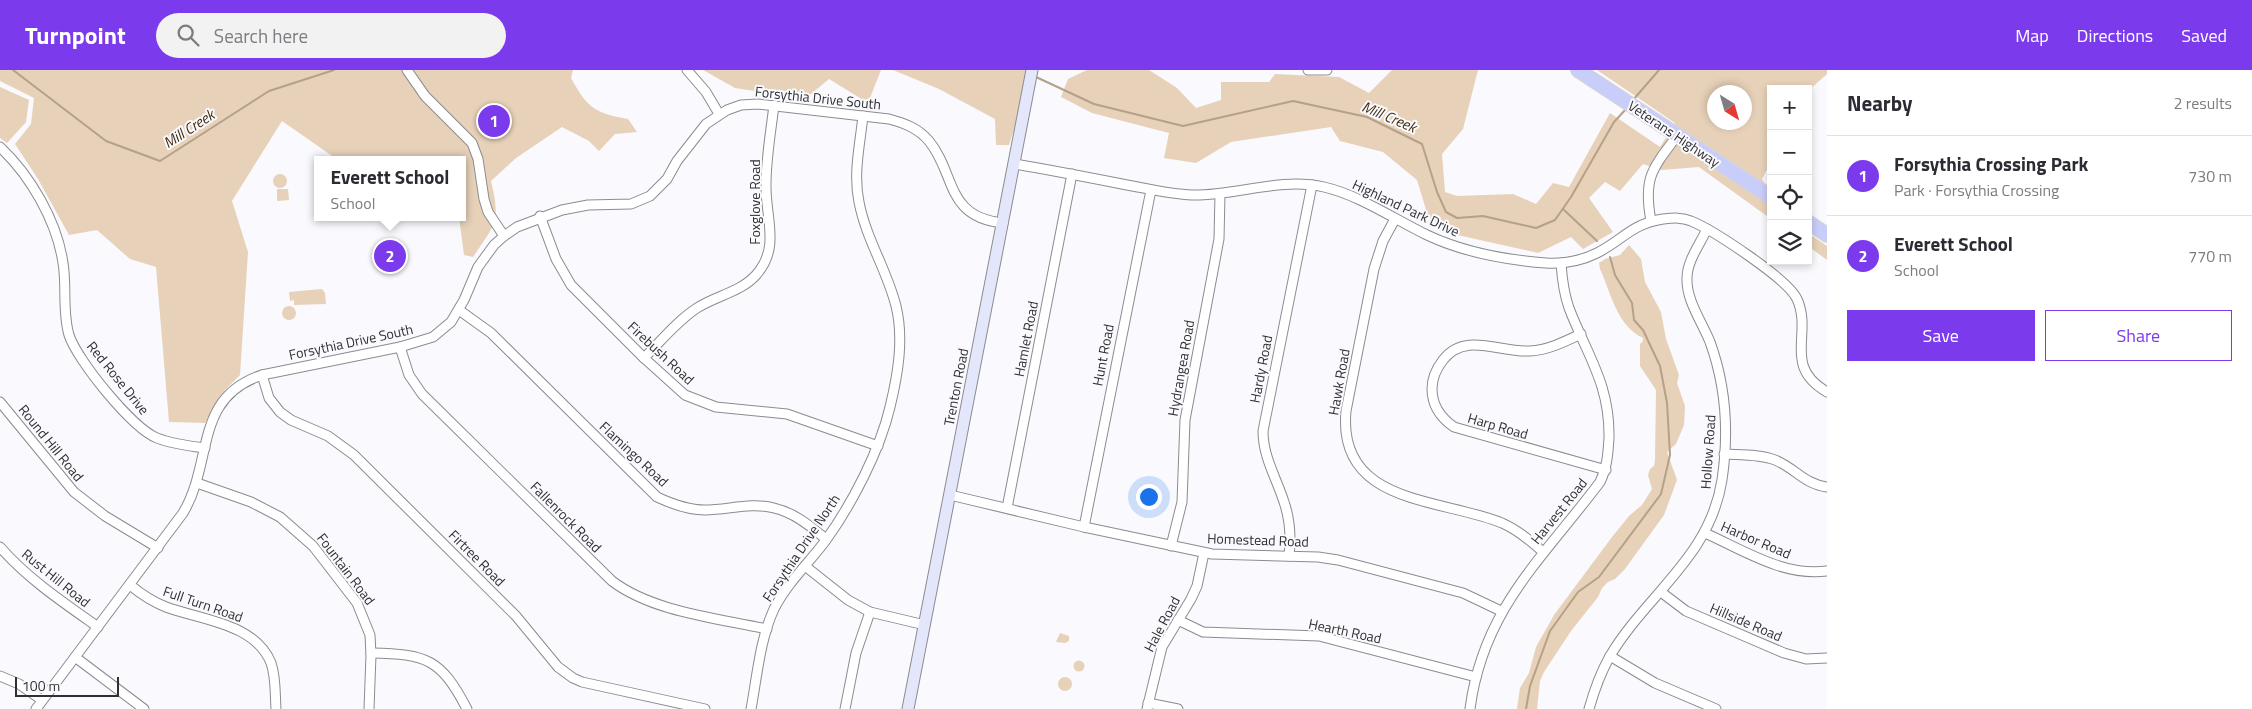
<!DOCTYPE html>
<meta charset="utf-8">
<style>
:root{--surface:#fff;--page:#f2f2f3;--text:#2b2b33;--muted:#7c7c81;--line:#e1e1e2;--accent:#7c3aed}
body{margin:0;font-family:"Titillium Web",sans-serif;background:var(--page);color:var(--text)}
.controls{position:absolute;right:15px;top:15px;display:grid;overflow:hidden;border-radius:0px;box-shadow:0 2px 8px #0003}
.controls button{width:45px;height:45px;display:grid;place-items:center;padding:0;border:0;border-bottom:1px solid var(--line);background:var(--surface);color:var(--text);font:25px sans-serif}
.compass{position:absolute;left:1707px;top:15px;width:45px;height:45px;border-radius:50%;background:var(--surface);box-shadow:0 2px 8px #0003;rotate:143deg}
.scale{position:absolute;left:15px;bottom:12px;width:104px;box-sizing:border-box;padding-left:5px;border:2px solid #2f3031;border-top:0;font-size:14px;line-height:18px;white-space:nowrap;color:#2f3031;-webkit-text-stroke:4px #f9f9fe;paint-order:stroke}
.you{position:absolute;left:1148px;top:426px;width:18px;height:18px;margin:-12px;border:4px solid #fff;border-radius:50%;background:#1a73e8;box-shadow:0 0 0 8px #1a73e833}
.badge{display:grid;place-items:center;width:32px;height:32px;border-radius:50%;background:var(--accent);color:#fff;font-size:16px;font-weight:700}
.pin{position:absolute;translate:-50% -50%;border:2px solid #fff;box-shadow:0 1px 5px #0006}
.popup{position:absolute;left:314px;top:86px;width:152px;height:65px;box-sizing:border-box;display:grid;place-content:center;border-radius:0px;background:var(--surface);filter:drop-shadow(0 1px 4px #0005);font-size:16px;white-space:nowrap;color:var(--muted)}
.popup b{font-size:19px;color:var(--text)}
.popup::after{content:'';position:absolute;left:50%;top:100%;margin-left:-10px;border:10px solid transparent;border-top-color:var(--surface)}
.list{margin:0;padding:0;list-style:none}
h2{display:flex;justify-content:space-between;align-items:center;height:65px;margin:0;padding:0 20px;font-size:21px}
h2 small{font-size:16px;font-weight:400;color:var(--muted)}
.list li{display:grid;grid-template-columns:32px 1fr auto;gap:15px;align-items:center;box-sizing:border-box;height:80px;padding:0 20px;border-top:1px solid var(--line)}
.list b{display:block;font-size:19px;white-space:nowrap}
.list p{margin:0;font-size:16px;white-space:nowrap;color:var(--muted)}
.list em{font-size:16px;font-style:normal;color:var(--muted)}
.actions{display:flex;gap:10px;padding:15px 20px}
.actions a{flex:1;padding:11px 0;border:1px solid var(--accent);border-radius:0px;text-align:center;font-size:18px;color:var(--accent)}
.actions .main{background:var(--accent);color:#fff}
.icon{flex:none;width:28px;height:28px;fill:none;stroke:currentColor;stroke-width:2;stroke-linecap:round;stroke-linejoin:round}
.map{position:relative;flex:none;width:1827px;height:639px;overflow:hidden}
header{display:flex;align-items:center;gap:30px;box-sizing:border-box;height:70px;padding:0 25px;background:var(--accent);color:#fff}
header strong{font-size:24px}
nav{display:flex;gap:28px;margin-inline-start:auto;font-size:18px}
.search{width:350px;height:45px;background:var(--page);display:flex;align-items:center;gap:12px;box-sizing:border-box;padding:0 18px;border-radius:28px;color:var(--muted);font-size:19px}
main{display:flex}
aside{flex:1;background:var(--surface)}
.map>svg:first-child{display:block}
</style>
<header>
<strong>Turnpoint</strong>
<div class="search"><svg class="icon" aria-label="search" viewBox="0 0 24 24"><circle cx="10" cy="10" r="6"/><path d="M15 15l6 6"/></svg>Search here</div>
<nav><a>Map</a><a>Directions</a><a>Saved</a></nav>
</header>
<main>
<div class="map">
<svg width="1827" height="639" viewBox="0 0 1827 639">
<rect width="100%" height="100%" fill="#f9f9fe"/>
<g fill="#e7d1b9" fill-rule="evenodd">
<path d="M0,0H573L571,8C587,37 594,43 628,49L637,62L615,64L599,81L589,71L562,57L516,88L491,111C501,152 495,154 473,187L464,185L459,147H462V90H338L282,51L232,131L248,182L240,305L224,321L205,353L169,352L156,197L130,189L97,160L69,165L38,109L15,74L31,54L34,28L0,11Z"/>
<path d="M703,0H881L868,33L829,9L805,29L735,18Z"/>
<path d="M893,0H1032L1009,75H996L995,49L939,19Z"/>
<path d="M1087,0H1149L1177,18L1196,38L1221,30V12H1269L1275,4L1339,7L1369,23L1392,0H1478L1463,59L1442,84L1445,122L1457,126L1513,124L1536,134L1553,113L1569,117L1610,43L1660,77L1675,53L1597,0H1827V4L1808,21V19H1771V92L1762,109L1771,126V149L1699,97L1662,100L1643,94L1620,121L1605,112L1589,128L1613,162L1583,179L1571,167L1538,183L1453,164L1428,146L1417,110L1383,82L1340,71L1331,57L1231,72L1196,93L1164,88L1169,63L1092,43L1061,27L1068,9ZM1714,22H1744V52H1714Z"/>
<path d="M0,17L29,30L26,52L7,73L0,68Z"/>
<circle cx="280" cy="111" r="7"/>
<path d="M277,119H288L289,130L277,131Z"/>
<path d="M1808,163L1827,176V190L1808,176Z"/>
<path d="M1629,175L1641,189L1645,212L1661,242L1666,269L1679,305L1677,313L1685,336L1684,355L1676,374L1667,382L1677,410L1664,445L1625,499L1615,509L1608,512L1602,518L1598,527L1571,561L1544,602L1540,611L1537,639H1517L1520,618L1529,603L1536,577L1554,545L1612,467L1629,446L1642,435L1652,419L1648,405L1650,399L1654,396L1655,390L1656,320L1640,296V274L1643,271V268C1617,256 1611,223 1600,199L1599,193L1605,189L1620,185Z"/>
<path d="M322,219L325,223L326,234L294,235V230L290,231L289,222Z"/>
<circle cx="289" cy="243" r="7"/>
<path d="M1060,563L1069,566V571L1065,573L1056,572Z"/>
<circle cx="1079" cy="596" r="5.5"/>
<circle cx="1065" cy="614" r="7"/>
</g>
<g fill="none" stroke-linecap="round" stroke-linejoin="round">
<g stroke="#b5a088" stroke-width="2">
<path d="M13,0L106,71L160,91L269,21L334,0"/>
<path d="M1036,7L1094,34L1183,56L1293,31L1367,47L1422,74L1437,122L1446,142L1457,148L1483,146L1536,158L1555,150L1571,127L1614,52L1627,38"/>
<path d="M1633,30L1659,0"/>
<path d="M1563,139L1597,171"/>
<path d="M1526,639L1530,616L1550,561L1578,522L1599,507L1661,424L1670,385L1667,333L1660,296L1643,260L1634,250L1632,233L1615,205L1610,187"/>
</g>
<g stroke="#8b8c90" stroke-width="11">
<g id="minor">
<path d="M407,0L425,26L472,73L478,89L484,129L488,142L504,166"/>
<path d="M687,0L706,22L719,44"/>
<path d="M1308,0H1327"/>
<path d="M0,77C30,105 57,151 63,193C67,216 62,241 69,265C77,290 132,358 157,368C172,374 189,376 205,378"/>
<path d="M1015,94C1050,100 1086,107 1122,114C1145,118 1169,124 1192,125C1236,126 1279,107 1324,117C1359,125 1394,149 1427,165C1463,182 1506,190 1546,193C1564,194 1581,191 1597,183C1623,170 1631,154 1663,149C1673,148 1682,147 1691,151C1713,160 1788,209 1797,229C1813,264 1782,296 1827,322"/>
<path d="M540,146L556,189L571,215L644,288L685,325L716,337L787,344L878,376"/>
<path d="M1395,149L1383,171L1374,199L1346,341C1337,435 1441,428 1502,453C1518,460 1531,471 1543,482"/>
<path d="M1651,151C1643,108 1652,99 1677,66"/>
<path d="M459,240L491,263L657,427C672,434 688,440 705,440C728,440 751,432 774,438C795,443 810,456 826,469"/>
<path d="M1581,264C1564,272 1548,280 1530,281C1500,283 1465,261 1443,290C1436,299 1432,308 1432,319C1432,335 1441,348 1454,357L1606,400"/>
<path d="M400,277L409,305L422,324L612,511C653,542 717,548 767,559"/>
<path d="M644,288C661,271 677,251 697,238C715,226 741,222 756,205C781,177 765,147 766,114C766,88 771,61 774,35"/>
<path d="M262,305L269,328L280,342L291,350L328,366L354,385L516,546L558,597L573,608L582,612L705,639"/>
<path d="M0,332L74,422L105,446L158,478"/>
<path d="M1724,384C1741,385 1760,384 1775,390C1795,398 1804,414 1827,417"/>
<path d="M197,413L251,432L280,447L313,476L357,533L370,565L371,585L369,639"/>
<path d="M950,425L1084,457L1212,484L1318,487L1338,490L1463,523L1501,541"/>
<path d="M1007,438L1072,104"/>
<path d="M1084,457L1151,120"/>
<path d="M1705,463C1743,480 1784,507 1827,501"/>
<path d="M1171,476L1182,432L1185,350L1219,169L1220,124"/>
<path d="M0,477C28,509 64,533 98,557"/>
<path d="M1289,486C1291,468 1290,449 1284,432C1276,407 1263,387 1263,361L1312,115"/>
<path d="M805,496L848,530L870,542L925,555"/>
<path d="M130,515C141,524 153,532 166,537C201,550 255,553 271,593C276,607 275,624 276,639"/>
<path d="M1661,522L1686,541L1784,583L1806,589L1827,588"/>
<path d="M1178,550L1203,562L1319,566L1476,607"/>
<path d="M371,583C427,584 441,589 467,639"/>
<path d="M1610,586L1655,613L1716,639"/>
<path d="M75,587L144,639"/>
<path d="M0,606L19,614L42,630"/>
<path d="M1148,633L1178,639"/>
<path d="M36,639L183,443C214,391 193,328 262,305L400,277L433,267L451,252L464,230L478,197L494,175L504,166L517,157L562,140L588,135L631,134L650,126L667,109L677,91L706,54L727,40L741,35L758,34L889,49C904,53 918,58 929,71C956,104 945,147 1003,153"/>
<path d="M751,639C757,607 760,569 774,539C787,513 809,493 826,470C852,434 880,380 890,337C898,304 904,269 896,236C887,200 866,169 859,132C853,104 860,74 863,46"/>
<path d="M845,639L856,583L870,542"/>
<path d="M1147,639L1162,577L1191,529L1197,516L1204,483"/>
<path d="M1470,639C1483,539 1543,488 1600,412C1607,398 1608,384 1609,368C1610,314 1587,285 1569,238C1564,224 1562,208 1561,193"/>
<path d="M1589,639C1594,621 1601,602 1610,586C1647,524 1710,487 1722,410C1729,363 1726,316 1710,272C1702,252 1686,230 1687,208C1687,191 1700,174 1707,159"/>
</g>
</g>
<g stroke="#8b8c90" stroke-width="13">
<path id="secondary" d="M908,639L1032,0"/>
</g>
<g stroke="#d5d6d6" stroke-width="16">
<g id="primary">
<path d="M1578,0L1771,127"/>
<path d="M1808,152L1827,165"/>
</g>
</g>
<use href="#minor" stroke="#fff" stroke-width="9"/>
<use href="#secondary" stroke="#e4e6fc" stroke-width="11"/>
<use href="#primary" stroke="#c9cdf9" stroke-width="14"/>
</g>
<g text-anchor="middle" stroke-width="4" stroke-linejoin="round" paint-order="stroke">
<g font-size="14" fill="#2f3031" stroke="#f9f9fe">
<text transform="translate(818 28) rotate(6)" y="5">Forsythia Drive South</text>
<text transform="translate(1674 64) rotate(34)" y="5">Veterans Highway</text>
<text transform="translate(755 132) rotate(-90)" y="5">Foxglove Road</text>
<text transform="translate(1406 138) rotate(25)" y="5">Highland Park Drive</text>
<text transform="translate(1026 269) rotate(-79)" y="5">Hamlet Road</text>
<text transform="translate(351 272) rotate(-12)" y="5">Forsythia Drive South</text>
<text transform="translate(661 283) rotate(43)" y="5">Firebush Road</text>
<text transform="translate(1103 285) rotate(-79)" y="5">Hunt Road</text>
<text transform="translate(1181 298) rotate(-80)" y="5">Hydrangea Road</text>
<text transform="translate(1261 299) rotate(-79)" y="5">Hardy Road</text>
<text transform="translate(118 308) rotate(51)" y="5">Red Rose Drive</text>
<text transform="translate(1339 312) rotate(-80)" y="5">Hawk Road</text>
<text transform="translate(956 317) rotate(-79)" y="5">Trenton Road</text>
<text transform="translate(1498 356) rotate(16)" y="5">Harp Road</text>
<text transform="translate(51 373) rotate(51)" y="5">Round Hill Road</text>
<text transform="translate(1708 382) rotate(-86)" y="5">Hollow Road</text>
<text transform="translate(634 384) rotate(43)" y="5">Flamingo Road</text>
<text transform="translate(1559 441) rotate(-51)" y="5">Harvest Road</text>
<text transform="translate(566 447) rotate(45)" y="5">Fallenrock Road</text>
<text transform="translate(1258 470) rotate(2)" y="5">Homestead Road</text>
<text transform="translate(1756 470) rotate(23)" y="5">Harbor Road</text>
<text transform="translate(801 478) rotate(-56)" y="5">Forsythia Drive North</text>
<text transform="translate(477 488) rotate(45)" y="5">Firtree Road</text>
<text transform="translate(346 499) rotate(53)" y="5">Fountain Road</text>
<text transform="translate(56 508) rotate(39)" y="5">Rust Hill Road</text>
<text transform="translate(203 534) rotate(19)" y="5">Full Turn Road</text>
<text transform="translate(1746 552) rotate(23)" y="5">Hillside Road</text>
<text transform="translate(1162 554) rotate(-62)" y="5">Hale Road</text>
<text transform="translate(1345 561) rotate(12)" y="5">Hearth Road</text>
</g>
<g font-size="15" font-style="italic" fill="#432b0b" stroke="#f9f9fe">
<text transform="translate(1389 47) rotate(23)" y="5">Mill Creek</text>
<text transform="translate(189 59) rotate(-33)" y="5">Mill Creek</text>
</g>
</g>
</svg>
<div class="controls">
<button>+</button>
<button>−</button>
<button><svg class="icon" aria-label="locate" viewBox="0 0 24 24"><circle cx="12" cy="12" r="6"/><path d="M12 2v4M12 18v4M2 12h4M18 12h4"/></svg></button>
<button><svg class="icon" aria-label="layers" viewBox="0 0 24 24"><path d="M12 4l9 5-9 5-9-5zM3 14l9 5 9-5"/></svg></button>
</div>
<svg class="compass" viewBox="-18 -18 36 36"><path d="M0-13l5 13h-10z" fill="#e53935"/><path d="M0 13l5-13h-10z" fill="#7c7c81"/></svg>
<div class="scale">100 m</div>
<div class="you"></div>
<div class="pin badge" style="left:494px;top:51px">1</div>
<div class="pin badge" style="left:390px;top:186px">2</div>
<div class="popup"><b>Everett School</b>School</div>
</div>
<aside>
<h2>Nearby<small>2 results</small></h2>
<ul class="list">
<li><span class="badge">1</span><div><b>Forsythia Crossing Park</b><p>Park · Forsythia Crossing</p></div><em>730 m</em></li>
<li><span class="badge">2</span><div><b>Everett School</b><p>School</p></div><em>770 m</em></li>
</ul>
<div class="actions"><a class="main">Save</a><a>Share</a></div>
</aside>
</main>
